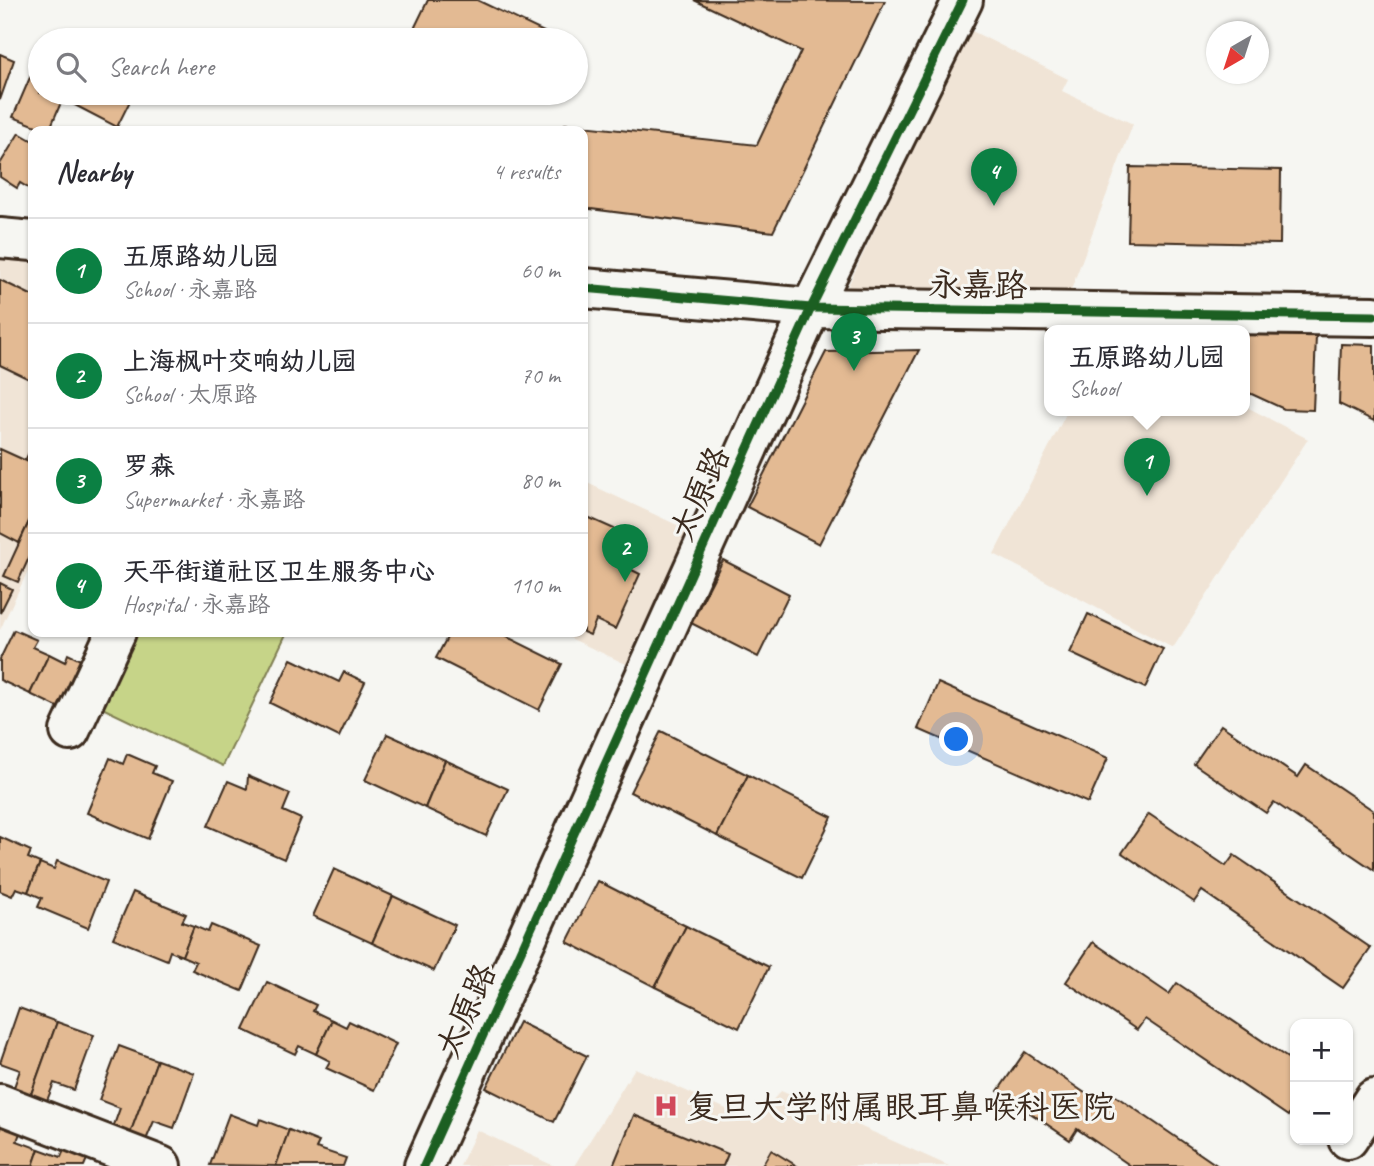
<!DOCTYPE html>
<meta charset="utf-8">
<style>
:root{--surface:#fff;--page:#f2f2f3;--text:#2b2b33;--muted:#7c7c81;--line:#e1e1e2;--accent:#0b8043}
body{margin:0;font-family:Caveat,"LXGW WenKai TC",sans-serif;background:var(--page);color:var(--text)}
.controls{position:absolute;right:21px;bottom:21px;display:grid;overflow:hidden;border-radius:14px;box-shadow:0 2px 5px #0004}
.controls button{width:63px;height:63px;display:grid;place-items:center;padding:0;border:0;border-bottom:2px solid var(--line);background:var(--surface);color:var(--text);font:35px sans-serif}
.compass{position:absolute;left:1206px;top:21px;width:63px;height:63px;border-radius:50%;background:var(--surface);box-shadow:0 2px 5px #0004;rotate:219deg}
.you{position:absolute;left:957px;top:740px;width:24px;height:24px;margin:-18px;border:5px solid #fff;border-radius:50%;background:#1a73e8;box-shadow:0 0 0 10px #1a73e833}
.badge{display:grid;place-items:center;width:46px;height:46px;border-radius:50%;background:var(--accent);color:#fff;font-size:23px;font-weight:700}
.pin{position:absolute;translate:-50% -58px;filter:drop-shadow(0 2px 4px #0008)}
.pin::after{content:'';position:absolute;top:37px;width:24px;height:21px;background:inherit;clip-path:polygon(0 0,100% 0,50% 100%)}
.popup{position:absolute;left:1044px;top:325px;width:206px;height:91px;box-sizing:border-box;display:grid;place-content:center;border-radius:14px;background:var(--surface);filter:drop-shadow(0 2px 5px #0005);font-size:23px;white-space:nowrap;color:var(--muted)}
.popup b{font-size:26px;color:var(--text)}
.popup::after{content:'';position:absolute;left:50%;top:100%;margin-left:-14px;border:14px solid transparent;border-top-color:var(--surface)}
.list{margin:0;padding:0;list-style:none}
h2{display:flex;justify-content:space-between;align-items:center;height:91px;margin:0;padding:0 28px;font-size:30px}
h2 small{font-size:23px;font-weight:400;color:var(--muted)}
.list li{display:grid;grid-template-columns:46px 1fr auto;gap:21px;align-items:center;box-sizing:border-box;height:105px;padding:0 28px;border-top:2px solid var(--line)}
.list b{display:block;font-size:26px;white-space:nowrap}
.list p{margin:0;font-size:23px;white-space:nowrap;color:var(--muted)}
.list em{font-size:23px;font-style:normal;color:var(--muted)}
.icon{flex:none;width:38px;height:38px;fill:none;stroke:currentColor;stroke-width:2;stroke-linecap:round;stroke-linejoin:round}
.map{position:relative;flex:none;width:1374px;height:1166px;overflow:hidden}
.search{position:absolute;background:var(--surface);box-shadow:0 2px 5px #0004;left:28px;top:28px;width:560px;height:77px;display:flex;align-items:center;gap:18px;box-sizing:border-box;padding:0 24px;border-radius:38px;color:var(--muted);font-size:26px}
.panel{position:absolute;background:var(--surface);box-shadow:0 2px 5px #0004;left:28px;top:126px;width:560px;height:511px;border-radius:14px}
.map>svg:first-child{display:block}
</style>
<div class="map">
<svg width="1374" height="1166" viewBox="0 0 1374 1166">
<rect width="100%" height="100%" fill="#f6f6f2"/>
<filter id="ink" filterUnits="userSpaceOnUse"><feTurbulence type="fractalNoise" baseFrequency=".0143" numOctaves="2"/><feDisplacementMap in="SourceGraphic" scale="14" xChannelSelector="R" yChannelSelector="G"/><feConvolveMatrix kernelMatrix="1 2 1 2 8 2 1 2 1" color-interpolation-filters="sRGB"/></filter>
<g filter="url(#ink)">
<g fill="#f0e4d6">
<path d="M970,30L1068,79L1062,91L1133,124L1071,290L847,288Z"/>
<path d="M0,252L33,255V560L0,630Z"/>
<path d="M1245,406L1308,439L1173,648L994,554L1068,410H1245Z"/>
<path d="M583,481L690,531L628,665L557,632H583Z"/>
<path d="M635,1068L753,1121L781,1091L949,1166H574Z"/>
<path d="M477,1130L554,1166H460Z"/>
</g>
<path fill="#c6d488" stroke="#807f53" stroke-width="2" d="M131,632H287L223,766L96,705Z"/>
<g fill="#e3ba93" stroke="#3b2a1e" stroke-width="2">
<path d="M428,0H477L544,32L541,40H427L412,33Z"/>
<path d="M694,0L885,1L773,232L583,208V131H564L565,124L757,145L801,51Z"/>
<path d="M0,54L14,60L0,100Z"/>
<path d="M34,68L40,71V93H65L49,131L13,117Z"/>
<path d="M74,93H134L117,127L69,102Z"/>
<path d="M19,133L33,141V191L20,183L17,188L0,177V164Z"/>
<path d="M1130,167L1281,170L1280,244L1128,241Z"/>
<path d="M0,280L33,296V381L0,365Z"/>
<path d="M1245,333L1316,336L1313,410L1284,409L1245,391Z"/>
<path d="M1341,344L1374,345V421L1339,404Z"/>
<path d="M919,350L819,544L747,507L826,352Z"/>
<path d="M33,444V464L25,461Z"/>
<path d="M0,449L33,464V513L19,543L0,533Z"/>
<path d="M33,513V549L18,582L4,576Z"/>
<path d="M583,515L632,537L620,564L640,574L615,629L596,620L590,635L583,632Z"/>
<path d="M723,560L789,594L758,657L691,623Z"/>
<path d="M0,583L12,589L0,613Z"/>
<path d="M1088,614L1163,649L1145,688L1070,653Z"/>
<path d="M14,630L37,640L33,647L49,654L30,694L0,680V659Z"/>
<path d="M450,632H497L562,664L539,710L436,658Z"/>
<path d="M49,654L65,662L68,654L91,665L70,713L30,694Z"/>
<path d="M291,659L339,682L344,672L365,682L339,737L270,703Z"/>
<path d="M938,683L1108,758L1088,803L918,729Z"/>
<path d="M1221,725L1298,777L1306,765L1374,811V870L1274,802L1266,813L1194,764Z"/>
<path d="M661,731L748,775L717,836L630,792Z"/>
<path d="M387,734L445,760L425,808L365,780Z"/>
<path d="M127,754L155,766L152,773L172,781L148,839L87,813L110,758L123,764Z"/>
<path d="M445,760L508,789L486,836L425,808Z"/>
<path d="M748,775L832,817L802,878L717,836Z"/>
<path d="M248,776L290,794L283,811L301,819L284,859L208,826L228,781L247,789Z"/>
<path d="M1149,814L1226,866L1234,855L1371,948L1343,988L1202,891L1194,902L1122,853Z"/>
<path d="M0,837L31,851L28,858L40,863L28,892L16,888L12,896L0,891Z"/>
<path d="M57,861L106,882L88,928L38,907L42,898L28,892L40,863L54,869Z"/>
<path d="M334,869L393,896L372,943L313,916Z"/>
<path d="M598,881L686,926L655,987L567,942Z"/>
<path d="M133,892L186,914L182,922L194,926L182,956L170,951L167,960L113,938Z"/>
<path d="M393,896L455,925L434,971L372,943Z"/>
<path d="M211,925L261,946L242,991L192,970L196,962L182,956L194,926L208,932Z"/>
<path d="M686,926L769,967L739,1028L655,987Z"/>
<path d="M1093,942L1169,994L1177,983L1295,1063V1104L1288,1116L1145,1019L1137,1030L1066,982Z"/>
<path d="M267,982L316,1005L313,1011L332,1020L316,1054L299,1046L295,1054L244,1030Z"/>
<path d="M19,1008L57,1022L30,1097L13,1090L20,1070L0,1063Z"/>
<path d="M332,1020L346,1027L349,1021L396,1044L374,1090L326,1068L330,1061L316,1054Z"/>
<path d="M57,1022L94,1035L74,1090L54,1083L46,1103L30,1097Z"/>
<path d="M519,1022L587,1056L554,1122L486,1088Z"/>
<path d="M119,1046L157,1060L130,1134L113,1128L120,1108L99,1100Z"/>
<path d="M1025,1052L1101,1104L1110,1092L1218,1166H1131L1077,1129L1070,1140L998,1091Z"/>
<path d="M157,1060L194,1073L174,1128L154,1121L146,1140L130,1134Z"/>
<path d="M229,1114L258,1125L260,1119L289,1130L276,1166L210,1165Z"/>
<path d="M634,1115L728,1154L723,1166H613Z"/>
<path d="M0,1126L20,1133L17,1141L39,1149L33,1166H0Z"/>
<path d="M289,1130L319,1142L316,1148L346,1158L343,1166H276Z"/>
<path d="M39,1149L61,1157L64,1150L87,1159L84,1166H33Z"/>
<path d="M771,1150L797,1166H762Z"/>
</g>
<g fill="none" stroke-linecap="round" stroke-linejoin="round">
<g stroke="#3b2a1e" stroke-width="44">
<g id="minor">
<path d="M0,238L33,241"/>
<path d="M583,288L811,308L1374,316"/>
<path d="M70,731L116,632"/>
<path d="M0,1104L161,1166"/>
<path d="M1348,1139L1374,1099"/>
<path d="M424,1166L811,308L963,0"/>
</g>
</g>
<use href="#minor" stroke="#f6f6f2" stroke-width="38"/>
<g stroke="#f6f6f2" stroke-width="13">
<g id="cycleway">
<path d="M583,288L811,308L1374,316"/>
<path d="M424,1166L811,308L963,0"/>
</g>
</g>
<use href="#cycleway" stroke="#1b5e20" stroke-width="9"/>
</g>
</g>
<defs>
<g id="hospital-bare" transform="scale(1.89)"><path d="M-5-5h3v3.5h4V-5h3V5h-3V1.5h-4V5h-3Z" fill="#d1495b" stroke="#f6f6f2" stroke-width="2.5" paint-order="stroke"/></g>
</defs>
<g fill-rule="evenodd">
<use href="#hospital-bare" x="666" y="1106"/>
</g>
<g text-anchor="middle" stroke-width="6" stroke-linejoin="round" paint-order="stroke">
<g font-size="33" fill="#3b2a1e" stroke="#f6f6f2">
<text transform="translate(978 284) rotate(1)" y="12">永嘉路</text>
<text transform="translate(699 493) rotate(-66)" y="12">太原路</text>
<text transform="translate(465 1010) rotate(-66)" y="12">太原路</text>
</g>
<g font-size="33" fill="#3b2a1e" stroke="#f6f6f2" text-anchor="start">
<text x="686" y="1118">复旦大学附属眼耳鼻喉科医院</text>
</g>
</g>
</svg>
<div class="controls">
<button>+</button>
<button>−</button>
</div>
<svg class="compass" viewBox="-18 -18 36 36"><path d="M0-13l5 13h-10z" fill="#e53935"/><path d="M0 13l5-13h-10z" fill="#7c7c81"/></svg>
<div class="you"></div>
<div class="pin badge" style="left:1147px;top:496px">1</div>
<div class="popup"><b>五原路幼儿园</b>School</div>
<div class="pin badge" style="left:625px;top:582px">2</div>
<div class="pin badge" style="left:854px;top:371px">3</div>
<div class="pin badge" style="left:994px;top:206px">4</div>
<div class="search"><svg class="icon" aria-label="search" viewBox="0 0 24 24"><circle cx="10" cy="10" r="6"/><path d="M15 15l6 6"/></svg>Search here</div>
<section class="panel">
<h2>Nearby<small>4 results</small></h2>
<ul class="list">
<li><span class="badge">1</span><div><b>五原路幼儿园</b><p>School · 永嘉路</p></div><em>60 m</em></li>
<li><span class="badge">2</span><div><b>上海枫叶交响幼儿园</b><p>School · 太原路</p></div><em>70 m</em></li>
<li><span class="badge">3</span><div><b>罗森</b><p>Supermarket · 永嘉路</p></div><em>80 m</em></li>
<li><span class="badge">4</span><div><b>天平街道社区卫生服务中心</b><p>Hospital · 永嘉路</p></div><em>110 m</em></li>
</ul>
</section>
</div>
